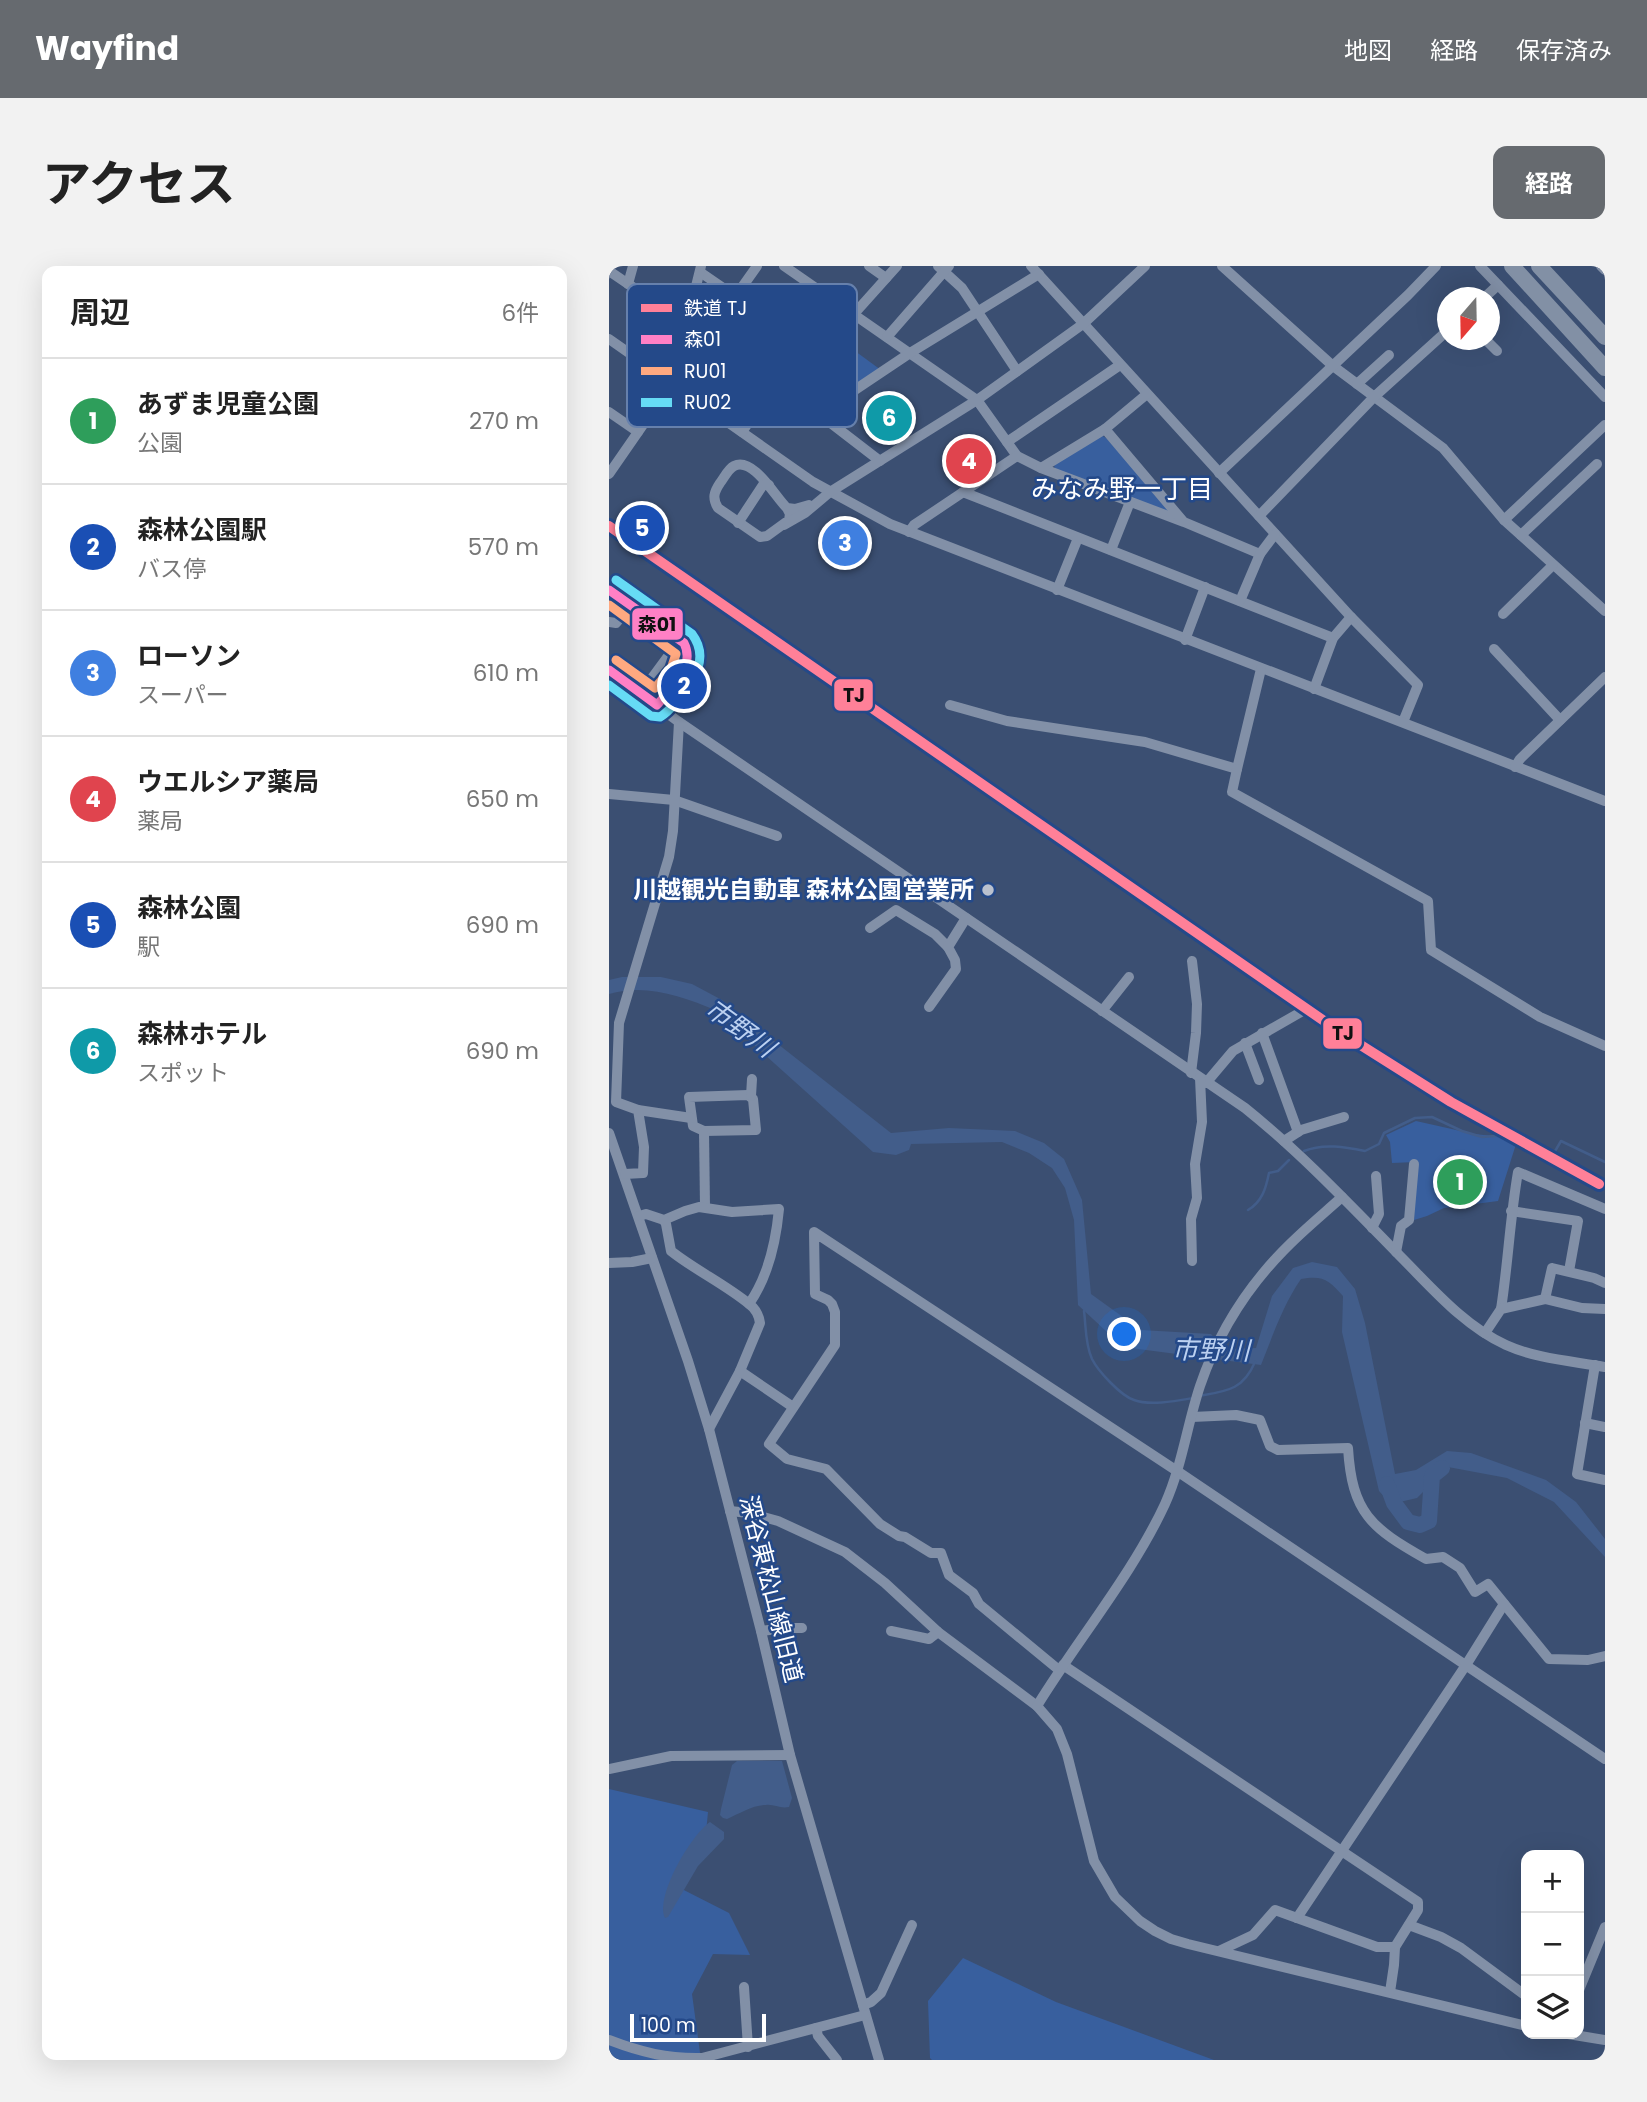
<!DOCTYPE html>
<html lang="ja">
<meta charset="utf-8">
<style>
:root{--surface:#fff;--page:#f2f2f2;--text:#222;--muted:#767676;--line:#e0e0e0;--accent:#666a6f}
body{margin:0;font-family:Poppins,"Noto Sans JP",sans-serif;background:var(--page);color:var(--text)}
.controls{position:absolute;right:21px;bottom:21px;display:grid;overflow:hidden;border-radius:14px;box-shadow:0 7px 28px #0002}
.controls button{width:63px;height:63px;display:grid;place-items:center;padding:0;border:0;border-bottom:2px solid var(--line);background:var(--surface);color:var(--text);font:35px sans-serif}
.compass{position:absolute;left:828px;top:21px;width:63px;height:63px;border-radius:50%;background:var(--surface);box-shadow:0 7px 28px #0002;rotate:200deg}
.scale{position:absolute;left:21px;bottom:18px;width:136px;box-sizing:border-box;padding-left:7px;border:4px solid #fff;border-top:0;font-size:19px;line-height:24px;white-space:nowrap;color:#fff;-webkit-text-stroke:5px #244989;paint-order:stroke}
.you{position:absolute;left:516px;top:1069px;width:24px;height:24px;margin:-18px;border:5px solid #fff;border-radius:50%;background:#1a73e8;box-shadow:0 0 0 10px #1a73e833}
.badge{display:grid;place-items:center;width:46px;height:46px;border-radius:50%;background:var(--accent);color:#fff;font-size:23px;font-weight:700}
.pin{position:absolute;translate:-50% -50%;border:4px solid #fff;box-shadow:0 2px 7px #0006}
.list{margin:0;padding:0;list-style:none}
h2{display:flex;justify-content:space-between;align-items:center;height:91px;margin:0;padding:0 28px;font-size:30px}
h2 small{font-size:23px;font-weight:400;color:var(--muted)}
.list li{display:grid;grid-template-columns:46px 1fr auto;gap:21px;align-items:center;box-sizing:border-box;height:126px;padding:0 28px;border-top:2px solid var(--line)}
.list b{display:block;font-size:26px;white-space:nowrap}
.list p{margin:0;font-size:23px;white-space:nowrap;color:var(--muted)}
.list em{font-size:23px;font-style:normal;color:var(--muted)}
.icon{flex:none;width:38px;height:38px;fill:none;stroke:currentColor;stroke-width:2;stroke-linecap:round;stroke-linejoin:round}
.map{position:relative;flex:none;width:996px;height:1794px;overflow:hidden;border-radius:14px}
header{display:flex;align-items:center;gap:42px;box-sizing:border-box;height:98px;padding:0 35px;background:var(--accent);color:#fff}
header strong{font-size:33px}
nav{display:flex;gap:38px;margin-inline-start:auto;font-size:24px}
.intro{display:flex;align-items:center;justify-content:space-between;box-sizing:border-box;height:168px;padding:0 42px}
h1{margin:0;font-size:49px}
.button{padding:18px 32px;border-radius:14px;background:var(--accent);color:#fff;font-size:24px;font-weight:700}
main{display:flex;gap:42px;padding:0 42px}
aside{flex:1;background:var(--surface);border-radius:14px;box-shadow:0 7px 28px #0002}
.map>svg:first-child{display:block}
</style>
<header>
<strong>Wayfind</strong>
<nav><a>地図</a><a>経路</a><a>保存済み</a></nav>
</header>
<div class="intro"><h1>アクセス</h1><a class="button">経路</a></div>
<main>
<aside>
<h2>周辺<small>6件</small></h2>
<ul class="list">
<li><span class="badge" style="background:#2e9e5b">1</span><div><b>あずま児童公園</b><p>公園</p></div><em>270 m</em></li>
<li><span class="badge" style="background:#1a4fb4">2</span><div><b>森林公園駅</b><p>バス停</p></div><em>570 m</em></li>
<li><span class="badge" style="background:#3f7fe0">3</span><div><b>ローソン</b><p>スーパー</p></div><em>610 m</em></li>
<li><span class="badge" style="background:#e0444e">4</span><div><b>ウエルシア薬局</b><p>薬局</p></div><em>650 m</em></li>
<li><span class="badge" style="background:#1a4fb4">5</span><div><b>森林公園</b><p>駅</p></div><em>690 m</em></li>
<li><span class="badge" style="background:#0f9aa8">6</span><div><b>森林ホテル</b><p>スポット</p></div><em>690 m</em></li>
</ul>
</aside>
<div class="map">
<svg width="996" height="1794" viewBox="0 0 996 1794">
<rect width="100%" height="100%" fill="#3b4f72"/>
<g fill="#385f9e">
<path d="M213,61L272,104L208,144L175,121V116Z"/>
<path d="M490,168L497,172L561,242L558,247L446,204L445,197Z"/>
<path d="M807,855L865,868L884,870L908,875L889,935L835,942L818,950L805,954L807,896L783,897L781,876L777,869Z"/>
<path d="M0,1523L99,1546L96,1577L65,1619L120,1647L141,1689L104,1688L83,1728L92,1794H0Z"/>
<path d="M354,1692L447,1736L605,1794H323L321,1792L319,1735Z"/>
</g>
<g fill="#425d8a">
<path d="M13,711H52L83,718L113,734L282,867L340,862L406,865L435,877L455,893L473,934L482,1028L532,1064L602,1068L615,1083L647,1082L663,1030L684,1002L703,996L728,1001L746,1023L756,1057L786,1208L807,1204L838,1185L862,1187L937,1214L967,1236L996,1273V1291L945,1236L898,1212L839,1201L808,1232L782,1238L770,1225L733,1066L734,1030C720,1014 714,1009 692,1013C674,1039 664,1069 652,1099L514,1081L469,1039L465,954L456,922L443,902L420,887L393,876L302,878L300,884L287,889L264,886L106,744C73,730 36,717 0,728V714Z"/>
<path d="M128,1495H173L183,1532L180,1541C171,1543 165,1538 157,1539C144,1539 130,1548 118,1553L114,1552L111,1549L112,1543L123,1499Z"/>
<path d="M101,1556L115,1566V1573L89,1600L59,1651L56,1652C46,1630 82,1569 101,1556Z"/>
</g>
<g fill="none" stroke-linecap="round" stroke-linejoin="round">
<g stroke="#425d8a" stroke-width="2.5">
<path d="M695,885C714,877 737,881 756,885L770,878L775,867L806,852L823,851L853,865L873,871L898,869L919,883L942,892L952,875L996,896"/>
<path d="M639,944C653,936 657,922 660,907L669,905L680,894"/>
<path d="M475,1045C477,1060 476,1078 483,1093C489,1105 512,1130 525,1134C541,1140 567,1135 584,1132"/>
<path d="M590,1130C618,1125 634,1124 646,1096"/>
</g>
<path stroke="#425d8a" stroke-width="16" d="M778,1218L785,1237L799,1256L811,1259L820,1255L823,1210L833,1202"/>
<g stroke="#8290a7" stroke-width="10">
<path d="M175,0L368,134L408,190L432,202L575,256L651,288"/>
<path d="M260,0L277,12"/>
<path d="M329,0L353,22L408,105"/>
<path d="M422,0L742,351L809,419L794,456"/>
<path d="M613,0L724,100L834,182L895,254L996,345"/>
<path d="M871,0L996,131"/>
<path d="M992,0L996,4"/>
<path d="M0,5L210,148L271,195"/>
<path d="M91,6L194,77"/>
<path d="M19,18L24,0"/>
<path d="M875,32L889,19"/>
<path d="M245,48L288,0"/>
<path d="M278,71L340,0"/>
<path d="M97,72L148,0"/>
<path d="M0,73L204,216L281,258L996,535"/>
<path d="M877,74L888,85"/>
<path d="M748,118L780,89"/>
<path d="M0,146L29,166"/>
<path d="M210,148L301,87L430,8"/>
<path d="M496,163L573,254"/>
<path d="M133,166L224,35"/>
<path d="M398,176L511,99"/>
<path d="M432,202L496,163L538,128"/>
<path d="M610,207L799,29L827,0"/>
<path d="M0,208L63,117L92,0"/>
<path d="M354,226L724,372"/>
<path d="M178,242L181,248L180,254L158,270L151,271L109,242C103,232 105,226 111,217C115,212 119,203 125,200C144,190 167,232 178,242L186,243L200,239"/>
<path d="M650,250L765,131L838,65"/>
<path d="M895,254L996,159"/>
<path d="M129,257L154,219H160"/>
<path d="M175,259L196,247L221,226L368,134L474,58L536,0"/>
<path d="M300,266L305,259L408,190"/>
<path d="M912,269L988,198"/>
<path d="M502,284L521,236"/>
<path d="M0,324L56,364C61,373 63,379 60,389L32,427"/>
<path d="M448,324L469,272"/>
<path d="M631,335L651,288L666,268"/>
<path d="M894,348L944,299"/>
<path d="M0,356L7,357L16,346L14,334"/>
<path d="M576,374L596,321"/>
<path d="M885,383L951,454"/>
<path d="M0,404L70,456L636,842C692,887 741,939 791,990C823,1022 855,1060 897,1079C928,1093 963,1095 996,1101"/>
<path d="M705,423L724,372L742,351"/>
<path d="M341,439L398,455L536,476L628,503L652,403"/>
<path d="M906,501L911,493L996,411"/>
<path d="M628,503L623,526L819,635L822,684L931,751L996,780"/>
<path d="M0,528L65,534L168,570"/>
<path d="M261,662L287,644L326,668L339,681"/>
<path d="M320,741L347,703L346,694L339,681L357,652"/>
<path d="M493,745L520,711"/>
<path d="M653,767L689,866"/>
<path d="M636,777L650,814"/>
<path d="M582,807L587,767L588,738L583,695"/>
<path d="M597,817L624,785L692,746"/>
<path d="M139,829L144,833L147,864L95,865L84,860L80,831Z"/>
<path d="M142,830L143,813"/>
<path d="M29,844L82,852"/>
<path d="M95,865L96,941"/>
<path d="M0,867L79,1095L100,1163L152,1365L181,1489L270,1794"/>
<path d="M675,875L692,864L735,851"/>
<path d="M16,908L34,907L35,881L29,844L7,836L10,757L60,591L64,565L70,456"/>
<path d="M902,945L969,955L960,1005"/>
<path d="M30,950L37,948L55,954L76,945L90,941L123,946L170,943C167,975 159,1011 140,1038"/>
<path d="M55,954L57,958L62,985C86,1004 117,1019 140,1038C147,1043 150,1050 151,1057L131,1105L100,1163"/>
<path d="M763,962L770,948L767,910"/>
<path d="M787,986L792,960L800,954L805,898"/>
<path d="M583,995L582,953L588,932L586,898L593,856L591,812"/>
<path d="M0,997L23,996L43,992"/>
<path d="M936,1033L943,1002L985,1012L996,1017"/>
<path d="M892,1043C899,998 901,952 909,906L996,943"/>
<path d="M876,1067L892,1043L936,1033L973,1042L996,1043"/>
<path d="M986,1099L968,1208L996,1214"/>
<path d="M131,1105L184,1141"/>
<path d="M583,1151L627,1149L651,1154L661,1180L669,1184L739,1182C743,1247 762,1262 817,1293L834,1291L851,1302L866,1326L879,1318L940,1393L979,1394L996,1390"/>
<path d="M976,1157L996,1161"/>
<path d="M121,1245L140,1247L169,1255L236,1286L276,1317L329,1366L428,1440L448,1463L458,1488L485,1595L506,1631L531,1655L546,1665L562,1673L579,1678L917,1760"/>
<path d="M152,1365L176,1362H193"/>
<path d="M282,1365L320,1373L329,1366"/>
<path d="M454,1399L809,1636V1644L786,1681L785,1699L781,1726"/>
<path d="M450,1404L370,1338L364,1327L340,1309L332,1287H322L296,1271L290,1270L271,1258L217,1203L178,1193L160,1178L226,1079V1046L223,1038L219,1034L206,1028L205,966L568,1205L996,1493"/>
<path d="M428,1440C469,1373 523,1309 556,1238C573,1200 578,1159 591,1120C608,1070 637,1023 674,985C692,966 713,949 733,931"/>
<path d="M0,1503L62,1490L181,1489"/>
<path d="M688,1652L857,1399L895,1338"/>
<path d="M800,1659L832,1671L852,1682L917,1730"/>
<path d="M610,1685L644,1669L666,1644L768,1681H786"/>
<path d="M135,1721L139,1781"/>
<path d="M970,1724L996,1661"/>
<path d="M254,1739L262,1736L272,1727L303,1659"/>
<path d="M207,1762L209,1770L228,1794"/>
<path d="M959,1768L996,1774"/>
<path d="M0,1774C31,1786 59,1793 93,1792L256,1749"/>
</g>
<g stroke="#8290a5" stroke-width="16">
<path d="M903,0L996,102"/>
<path d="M930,0L996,71"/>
</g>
<g stroke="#244989" stroke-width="14">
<path id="bus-1" d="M0,324L75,377C87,401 62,422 48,439L0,404"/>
</g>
<g stroke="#244989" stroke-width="14">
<path id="bus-2" d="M0,339L67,388L62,403L46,422L7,394"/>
</g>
<g stroke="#244989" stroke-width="14">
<path id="bus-3" d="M0,419L42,450L51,451C58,447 63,441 68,435C85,415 101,392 83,368L7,314"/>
</g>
<use href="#bus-1" stroke="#ff80c5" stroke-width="9"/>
<use href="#bus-2" stroke="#ffa980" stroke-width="9"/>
<use href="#bus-3" stroke="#66dbf5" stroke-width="9"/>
<g stroke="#244989" stroke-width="16">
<path id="rail-1" d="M0,260L731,766L842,836L990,918"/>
</g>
<use href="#rail-1" stroke="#ff8098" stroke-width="10"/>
</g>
<circle fill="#bac1ce" stroke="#244989" stroke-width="2.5" cx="379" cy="624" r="7"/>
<g text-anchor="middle" stroke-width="5" stroke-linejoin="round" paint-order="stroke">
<g font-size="24" font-weight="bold" fill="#fff" stroke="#244989" text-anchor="end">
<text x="365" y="632">川越観光自動車 森林公園営業所</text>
</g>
<g font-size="24" fill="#fff" stroke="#244989">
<text transform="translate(162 1323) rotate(76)" y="8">深谷東松山線旧道</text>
</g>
<g font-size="26" fill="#fff" stroke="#244989">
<text x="513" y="232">みなみ野一丁目</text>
</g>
<g font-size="26" font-style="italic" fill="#bcd1f1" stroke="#244989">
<text transform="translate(131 762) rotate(36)" y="9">市野川</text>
<text transform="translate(602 1084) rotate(1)" y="9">市野川</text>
</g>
</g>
<rect x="18" y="18" width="230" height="143" rx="10" fill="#244989" stroke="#6680ac" stroke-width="2"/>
<rect x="32" y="38" width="31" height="8" fill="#ff8098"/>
<rect x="32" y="69" width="31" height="9" fill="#ff80c5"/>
<rect x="32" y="101" width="31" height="8" fill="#ffa980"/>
<rect x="32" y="132" width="31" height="9" fill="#66dbf5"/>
<g font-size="19" fill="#fff">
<text x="75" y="49">鉄道 TJ</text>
<text x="75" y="80">森01</text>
<text x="75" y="112">RU01</text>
<text x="75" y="143">RU02</text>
</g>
<g stroke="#244989" stroke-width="2.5">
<rect x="22" y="341" width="53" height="34" rx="7" fill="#ff80c5"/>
<rect x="224" y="412" width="41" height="34" rx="7" fill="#ff8098"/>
<rect x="713" y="751" width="41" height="33" rx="7" fill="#ff8098"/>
</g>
<g font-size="19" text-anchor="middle" font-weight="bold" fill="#111">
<text x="48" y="365">森01</text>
<text x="245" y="436">TJ</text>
<text x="734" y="774">TJ</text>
</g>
</svg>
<div class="controls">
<button>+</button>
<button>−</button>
<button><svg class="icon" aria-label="layers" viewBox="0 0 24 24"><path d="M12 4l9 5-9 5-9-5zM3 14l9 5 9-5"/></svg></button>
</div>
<svg class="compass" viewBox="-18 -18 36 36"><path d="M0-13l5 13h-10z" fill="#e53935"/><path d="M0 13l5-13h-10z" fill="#767676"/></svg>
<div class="scale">100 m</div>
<div class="you"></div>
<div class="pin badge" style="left:851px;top:916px;background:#2e9e5b">1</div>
<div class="pin badge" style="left:75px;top:420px;background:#1a4fb4">2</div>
<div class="pin badge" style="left:236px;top:277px;background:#3f7fe0">3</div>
<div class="pin badge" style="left:360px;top:195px;background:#e0444e">4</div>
<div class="pin badge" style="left:33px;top:262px;background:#1a4fb4">5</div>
<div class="pin badge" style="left:280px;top:152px;background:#0f9aa8">6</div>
</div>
</main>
